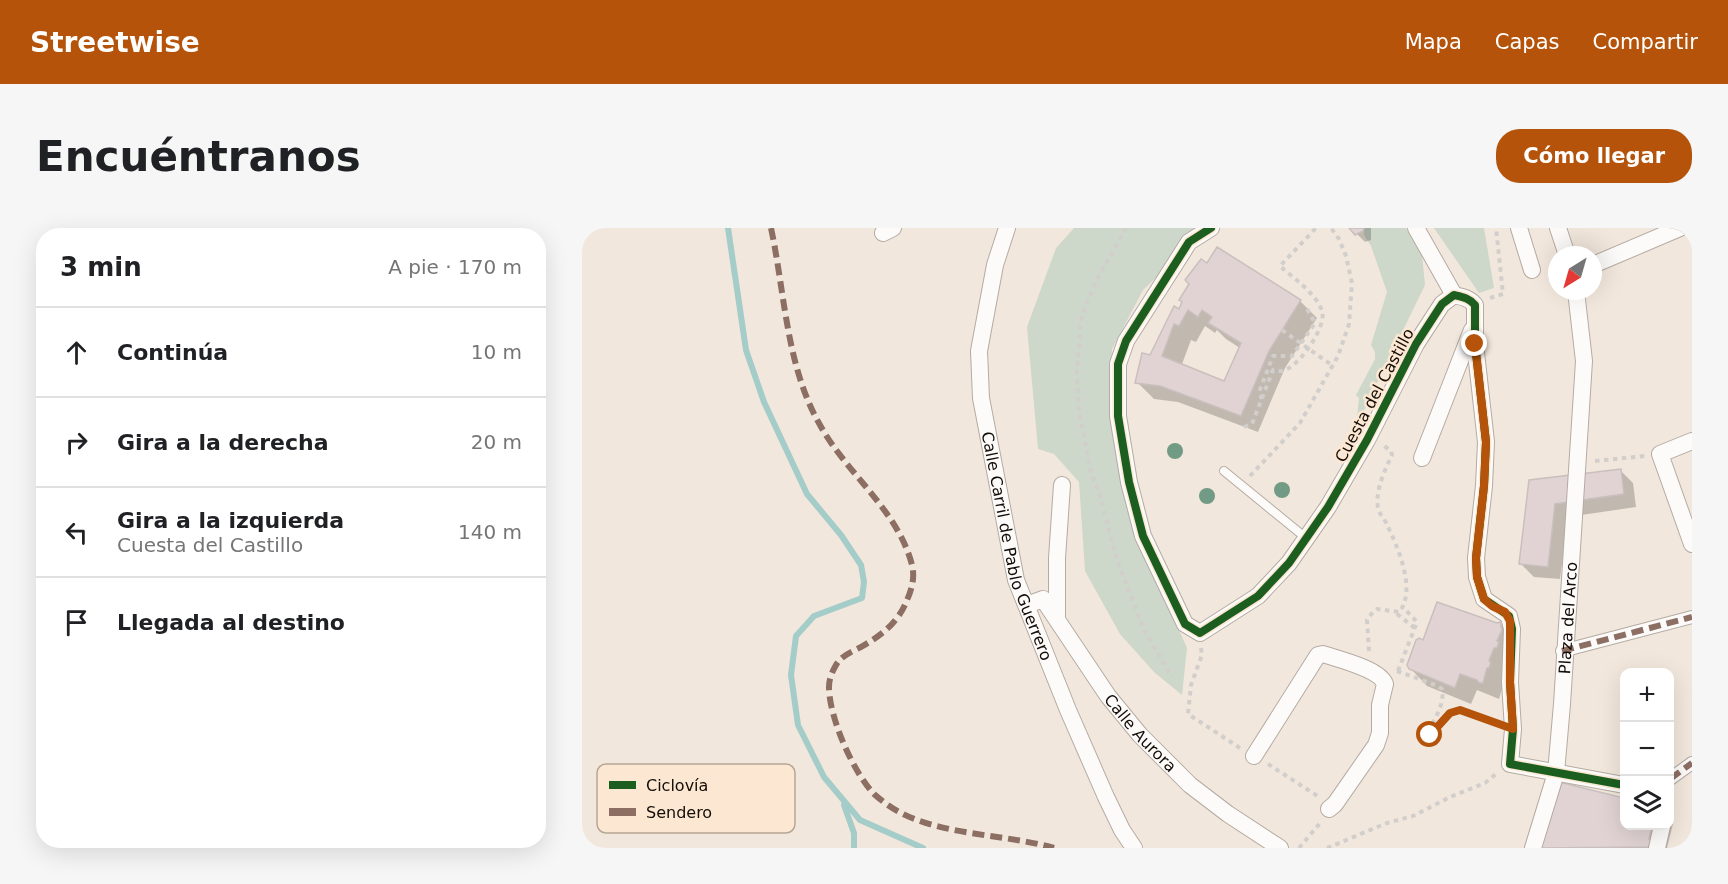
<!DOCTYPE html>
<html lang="es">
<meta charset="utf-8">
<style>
:root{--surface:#fff;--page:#f6f6f6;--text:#202124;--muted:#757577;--line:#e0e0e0;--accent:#b45309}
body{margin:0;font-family:"DejaVu Sans",sans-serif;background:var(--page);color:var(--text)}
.controls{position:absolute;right:18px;bottom:18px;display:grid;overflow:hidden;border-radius:12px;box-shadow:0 6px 24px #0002}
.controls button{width:54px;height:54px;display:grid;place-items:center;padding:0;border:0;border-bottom:2px solid var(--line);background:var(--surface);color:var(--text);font:30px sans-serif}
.compass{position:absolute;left:966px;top:18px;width:54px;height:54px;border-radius:50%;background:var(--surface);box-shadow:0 6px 24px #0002;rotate:217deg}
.stop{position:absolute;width:18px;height:18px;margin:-14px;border:4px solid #b45309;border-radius:50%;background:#fff}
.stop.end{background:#b45309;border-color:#fff;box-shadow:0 2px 6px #0008}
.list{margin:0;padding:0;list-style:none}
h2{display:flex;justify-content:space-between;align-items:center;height:78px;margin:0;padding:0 24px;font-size:26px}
h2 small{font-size:20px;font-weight:400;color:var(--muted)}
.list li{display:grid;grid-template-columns:39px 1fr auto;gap:18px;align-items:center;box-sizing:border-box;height:90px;padding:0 24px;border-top:2px solid var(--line)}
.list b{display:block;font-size:22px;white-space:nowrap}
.list p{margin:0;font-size:20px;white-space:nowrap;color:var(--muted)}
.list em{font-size:20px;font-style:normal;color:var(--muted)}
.icon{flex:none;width:33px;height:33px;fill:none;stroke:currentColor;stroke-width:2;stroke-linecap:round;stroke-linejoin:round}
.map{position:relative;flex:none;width:1110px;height:620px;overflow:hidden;border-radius:24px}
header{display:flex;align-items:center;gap:36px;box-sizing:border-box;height:84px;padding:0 30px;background:var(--accent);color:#fff}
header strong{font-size:28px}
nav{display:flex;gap:33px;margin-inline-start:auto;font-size:21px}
.intro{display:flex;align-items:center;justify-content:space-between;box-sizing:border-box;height:144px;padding:0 36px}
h1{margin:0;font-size:42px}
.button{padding:15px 27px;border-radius:24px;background:var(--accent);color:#fff;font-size:21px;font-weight:700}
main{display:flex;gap:36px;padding:0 36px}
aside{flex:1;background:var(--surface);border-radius:24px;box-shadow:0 6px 24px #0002}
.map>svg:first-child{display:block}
</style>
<header>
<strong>Streetwise</strong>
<nav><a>Mapa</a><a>Capas</a><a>Compartir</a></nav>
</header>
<div class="intro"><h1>Encuéntranos</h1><a class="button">Cómo llegar</a></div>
<main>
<aside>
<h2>3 min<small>A pie · 170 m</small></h2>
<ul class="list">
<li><svg class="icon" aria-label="ahead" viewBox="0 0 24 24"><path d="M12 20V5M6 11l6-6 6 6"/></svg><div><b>Continúa</b></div><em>10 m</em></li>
<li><svg class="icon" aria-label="right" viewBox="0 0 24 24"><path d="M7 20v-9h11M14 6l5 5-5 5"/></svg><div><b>Gira a la derecha</b></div><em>20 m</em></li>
<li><svg class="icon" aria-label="left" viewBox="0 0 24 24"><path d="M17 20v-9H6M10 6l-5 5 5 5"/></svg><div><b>Gira a la izquierda</b><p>Cuesta del Castillo</p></div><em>140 m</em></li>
<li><svg class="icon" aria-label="arrive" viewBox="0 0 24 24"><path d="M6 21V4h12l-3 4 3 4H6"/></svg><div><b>Llegada al destino</b></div></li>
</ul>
</aside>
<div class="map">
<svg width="1110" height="620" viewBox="0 0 1110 620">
<rect width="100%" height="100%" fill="#f2e7dc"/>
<g fill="#cdd8ca">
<path d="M492,0H626L561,62L530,121L529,178L554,307L605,420L600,467L572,444L538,406L503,343L497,254L472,226L456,221L445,99L474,20Z"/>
<path d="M782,0H824L840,27L843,57L774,199L777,170L774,167L793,131V124L789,117L805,64L789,18L782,7Z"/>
<path d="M852,0H902L912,60L897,65Z"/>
</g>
<g fill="#0003" fill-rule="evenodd">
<path d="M769,0H789V12L783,14Z"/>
<path d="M718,73L735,90L703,140L676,204L596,174L572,171L555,154L568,129L598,83ZM623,98L633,105L635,102L644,111L658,120L642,154L600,136L609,112L614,114Z"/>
<path d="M1038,242L1051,255L1054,279L986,289L978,351L952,349L939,336L948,254Z"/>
<path d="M918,395L935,412L917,471L895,462L889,476L845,458L828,440L842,414Z"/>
<path d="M974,555L1042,571V598H1088V592L1091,596L1085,620H958Z"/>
</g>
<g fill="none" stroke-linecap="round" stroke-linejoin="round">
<g stroke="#a4ccc8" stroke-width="6">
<path d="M146,0L164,122L182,174L225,266L259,307L279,337L282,354L280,370L232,388L214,408L209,447L216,497L242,549L278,592L341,620"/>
<path d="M262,577L272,605V620"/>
</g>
</g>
<g fill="#e1d3d3" stroke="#c9bfbd" stroke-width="1.5" fill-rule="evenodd">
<path d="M767,0H782L781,3L773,7Z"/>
<path d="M635,19L719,72L687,123L659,188L578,158L553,155L560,125L568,127L592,78L597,81L600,74L597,72L607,56L603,52L619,31L625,35ZM606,82L616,89L620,82L630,89L626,95L659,115L642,153L580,128L592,96L597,98Z"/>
<path d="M1039,241L1042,266L973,276L966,339L937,336L947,252Z"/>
<path d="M855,374L915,395L918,394L920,402L915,413L917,414L915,420H912L907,433L909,434L907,440H905L901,455H897L895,452L878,446L873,460L827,441L825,437L834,412L837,410L841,412Z"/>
<path d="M973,553L1042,570V598H1070L1067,611H1070L1068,619L957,620Z"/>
</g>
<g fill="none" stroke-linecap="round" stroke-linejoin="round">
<g stroke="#b4aba2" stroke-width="10">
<path id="service" d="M642,243L724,310"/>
</g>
<g stroke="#b4aba2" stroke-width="14">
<g id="pedestrian">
<path d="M980,423L1110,389"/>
<path d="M1088,551L1110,535"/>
</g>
</g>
<g stroke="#b4aba2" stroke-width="18">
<g id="minor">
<path id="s1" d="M425,0L413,37L397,123L399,170L434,352L486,482L524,569L540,602L552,620"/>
<path d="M629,0L607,14L544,113L536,136V188L547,254L561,308L603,396L618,405L676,368L707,335L746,279L785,212L834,116L860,76L872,67C881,69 887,70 893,77V116L904,214L902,258L894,330L895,349L902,371L927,388L930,401L928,454L931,501L928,536L1042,557"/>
<path d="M834,0L872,67"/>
<path d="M937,0L950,42"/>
<path d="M976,0L985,27"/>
<path d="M301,5L311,0"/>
<path d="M1011,37L1098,0"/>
<path d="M1110,213L1078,226L1110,316"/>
<path d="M840,230L890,102"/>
<path id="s2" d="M445,377L461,371L526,468L558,507L608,557L646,586L698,620"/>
<path d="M475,390V330L480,257"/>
<path d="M672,528L736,427L741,426C756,431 798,441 803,456L798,477V505L794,517L753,576L747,581"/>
<path id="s3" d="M951,620L974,545L980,476L1002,133L994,63"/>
<path d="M1075,620L1080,598"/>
</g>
</g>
<g stroke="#d1cecb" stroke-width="4" stroke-dasharray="4.5 4.5" stroke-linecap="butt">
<path d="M544,0L517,48L506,71L499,93L495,140L496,177L509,245L517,264L534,329L562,402L590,449"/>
<path d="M908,70L921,66L914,0"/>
<path d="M700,102L751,138"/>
<path d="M680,171L677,164L691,128H710L733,95L723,77"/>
<path d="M662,199L670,196L691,142C696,143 700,144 705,141C719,135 745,98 740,83C734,65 711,50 698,38L734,0"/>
<path d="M1013,233L1063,228"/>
<path d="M668,248L718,195L756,128L767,96L770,55L764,28L757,11L749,0"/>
<path d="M815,386L834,401"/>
<path d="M619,420L620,427L609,457L606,486L658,520"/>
<path d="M787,423L785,392L791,384L795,381L817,384C835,363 816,319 805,297C803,291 797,286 796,280C793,262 803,242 810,227L809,223L801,217"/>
<path d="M815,443L856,458L860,461C863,475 853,491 846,503L847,506L852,505L872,482H878L914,495"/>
<path d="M816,443L835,394L821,379"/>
<path d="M686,536L737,569"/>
<path d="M717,620L739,594"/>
<path d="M745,620L805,595L831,588L868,569L903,555L914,546"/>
</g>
<use href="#service" stroke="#fdfbfa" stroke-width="8"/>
<use href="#pedestrian" stroke="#fdfbfa" stroke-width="12"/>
<use href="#minor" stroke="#fdfbfa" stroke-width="16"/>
<g stroke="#8d6e63" stroke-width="6" stroke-dasharray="12 6" stroke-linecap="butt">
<path d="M189,0C203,65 204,138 238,197C264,245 316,282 330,337C333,349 330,361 325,372C316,395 300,407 279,419C269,424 259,428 254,437C250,444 247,451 247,459C247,489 271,544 292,566C303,576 317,585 330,590C375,608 426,607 472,620"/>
<path d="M980,423L1110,389"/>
<path d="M1088,551L1110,535"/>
</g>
<g stroke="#fce7d2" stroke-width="11">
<path id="cycleway" d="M629,0L607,14L544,113L536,136V188L547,254L561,308L603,396L618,405L676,368L707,335L746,279L785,212L834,116L860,76L872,67C881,69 887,70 893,77V116L904,214L902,258L894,330L895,349L902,371L927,388L930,401L928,454L931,501L928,536L1042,557"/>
</g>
<use href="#cycleway" stroke="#1b5e20" stroke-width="8"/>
</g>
<g fill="#719b84">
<circle cx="593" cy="223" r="8"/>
<circle cx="700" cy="262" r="8"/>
<circle cx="625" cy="268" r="8"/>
</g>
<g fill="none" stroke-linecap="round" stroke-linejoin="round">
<path stroke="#b45309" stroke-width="8" d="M848,507L868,485L878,482L931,501L928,454V393L923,384L910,378L902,371L895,349L894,330L902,258L904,214L893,116"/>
</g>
<g text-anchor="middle" stroke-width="5" stroke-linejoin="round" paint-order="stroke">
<g font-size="16" fill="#140d07" stroke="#fce7d2">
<text transform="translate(792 167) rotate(-62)" y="6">Cuesta del Castillo</text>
<text dy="6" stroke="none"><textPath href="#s1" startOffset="326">Calle Carril de Pablo Guerrero</textPath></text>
<text dy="6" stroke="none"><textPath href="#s3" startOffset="234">Plaza del Arco</textPath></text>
<text dy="6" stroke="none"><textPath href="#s2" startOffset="183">Calle Aurora</textPath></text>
</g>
</g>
<rect x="15" y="536" width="198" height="69" rx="9" fill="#fce7d2" stroke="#b6a695" stroke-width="1.5"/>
<rect x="27" y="553" width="27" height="8" fill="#1b5e20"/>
<rect x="27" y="580" width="27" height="8" fill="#8d6e63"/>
<g font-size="16" fill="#140d07">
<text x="64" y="563">Ciclovía</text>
<text x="64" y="590">Sendero</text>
</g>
</svg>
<div class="controls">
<button>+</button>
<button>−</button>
<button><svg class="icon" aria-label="layers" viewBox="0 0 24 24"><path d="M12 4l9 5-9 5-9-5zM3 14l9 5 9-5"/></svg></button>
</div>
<svg class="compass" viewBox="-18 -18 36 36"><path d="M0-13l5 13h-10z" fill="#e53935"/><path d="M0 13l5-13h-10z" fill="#757577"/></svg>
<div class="stop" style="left:848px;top:507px"></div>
<div class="stop end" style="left:893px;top:116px"></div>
</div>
</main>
